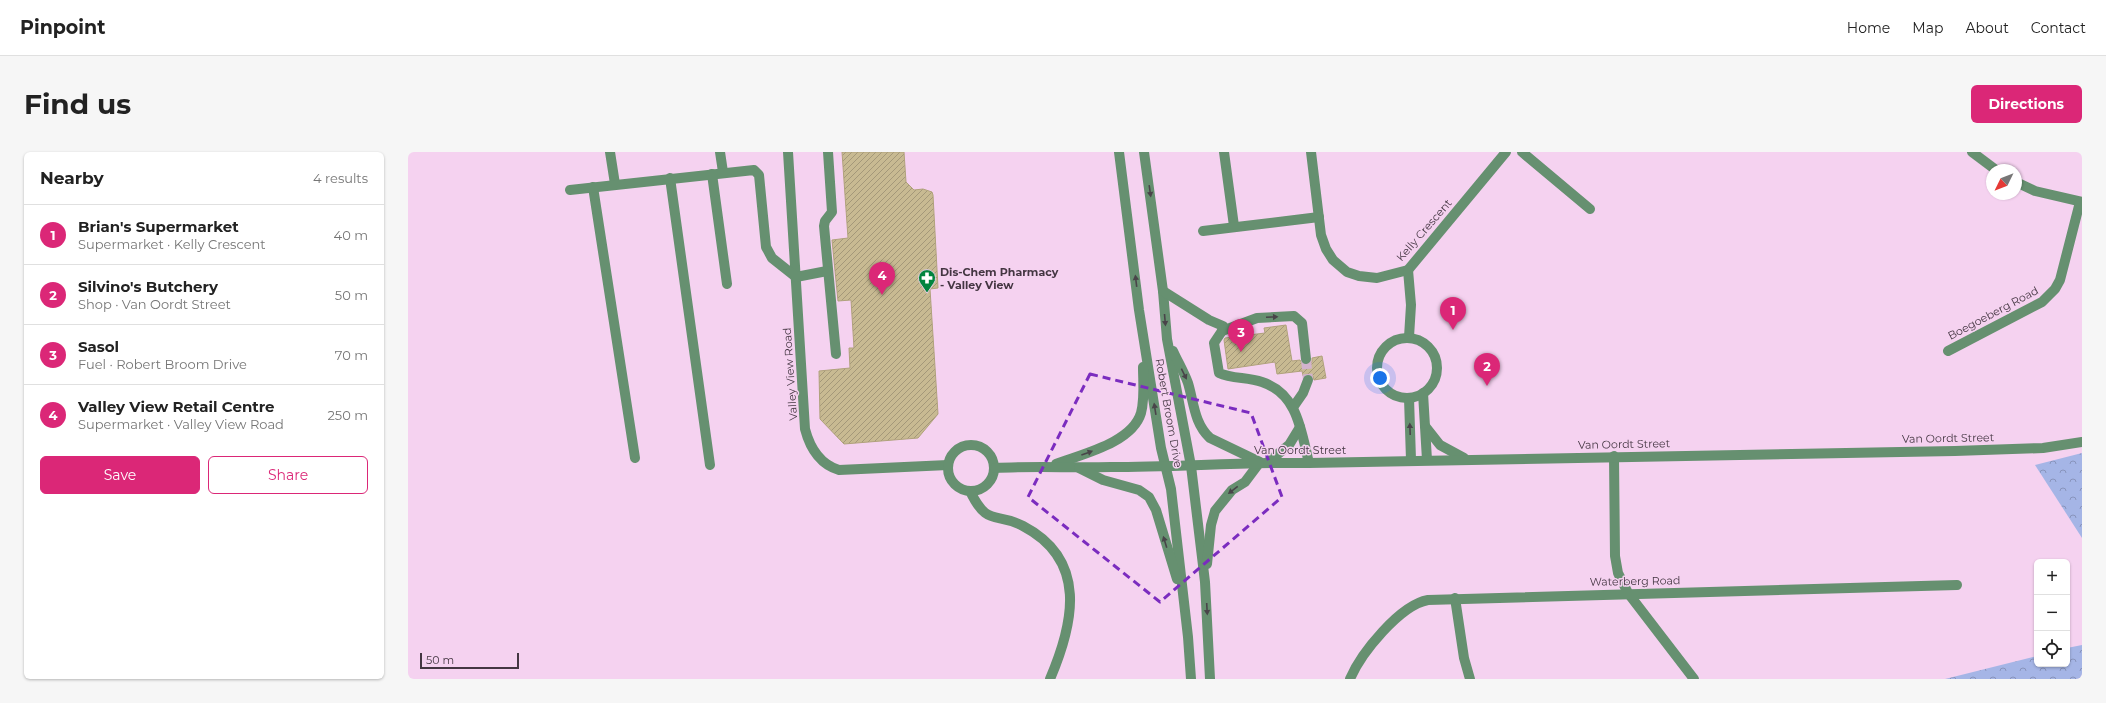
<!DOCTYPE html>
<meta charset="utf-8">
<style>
:root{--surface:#fff;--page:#f6f6f6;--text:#222;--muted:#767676;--line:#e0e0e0;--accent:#db2777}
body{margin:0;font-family:Montserrat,sans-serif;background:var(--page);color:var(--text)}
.controls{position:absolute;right:12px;bottom:12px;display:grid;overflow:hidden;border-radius:6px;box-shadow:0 1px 3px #0004}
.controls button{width:36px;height:36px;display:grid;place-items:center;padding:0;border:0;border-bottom:1px solid var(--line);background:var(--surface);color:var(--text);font:20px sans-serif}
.compass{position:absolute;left:1578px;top:12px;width:36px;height:36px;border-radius:50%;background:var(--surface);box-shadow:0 1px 3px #0004;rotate:227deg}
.scale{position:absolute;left:12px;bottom:10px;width:99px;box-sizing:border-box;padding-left:4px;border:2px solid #443642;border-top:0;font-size:11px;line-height:14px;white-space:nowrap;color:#443642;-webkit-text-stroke:3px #f5d2f0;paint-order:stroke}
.you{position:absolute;left:972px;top:226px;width:14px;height:14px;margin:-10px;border:3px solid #fff;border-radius:50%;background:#1a73e8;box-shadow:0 0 0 6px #1a73e833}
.badge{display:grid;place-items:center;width:26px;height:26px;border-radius:50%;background:var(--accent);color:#fff;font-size:13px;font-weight:700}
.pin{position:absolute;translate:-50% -33px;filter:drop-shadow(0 1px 2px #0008)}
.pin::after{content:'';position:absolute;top:21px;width:14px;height:12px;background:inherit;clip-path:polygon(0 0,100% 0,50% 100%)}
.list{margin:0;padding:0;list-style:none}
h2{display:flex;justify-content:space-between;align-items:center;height:52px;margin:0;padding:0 16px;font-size:17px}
h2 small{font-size:13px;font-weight:400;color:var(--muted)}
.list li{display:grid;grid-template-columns:26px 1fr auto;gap:12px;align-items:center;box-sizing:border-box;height:60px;padding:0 16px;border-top:1px solid var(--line)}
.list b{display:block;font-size:15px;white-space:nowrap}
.list p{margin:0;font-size:13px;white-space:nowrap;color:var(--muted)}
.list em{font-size:13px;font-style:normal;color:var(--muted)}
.actions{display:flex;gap:8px;padding:12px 16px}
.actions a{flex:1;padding:9px 0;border:1px solid var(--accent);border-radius:6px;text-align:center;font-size:14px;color:var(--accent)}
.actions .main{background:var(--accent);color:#fff}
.icon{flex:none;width:22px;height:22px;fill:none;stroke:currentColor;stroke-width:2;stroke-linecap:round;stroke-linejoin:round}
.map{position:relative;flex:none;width:1674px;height:527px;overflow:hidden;border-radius:6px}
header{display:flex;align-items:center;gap:24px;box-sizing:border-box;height:56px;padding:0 20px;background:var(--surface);border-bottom:1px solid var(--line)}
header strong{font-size:19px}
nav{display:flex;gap:22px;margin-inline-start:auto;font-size:14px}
.intro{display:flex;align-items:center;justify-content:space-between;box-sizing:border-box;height:96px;padding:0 24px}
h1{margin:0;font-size:28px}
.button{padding:10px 18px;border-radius:6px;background:var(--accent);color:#fff;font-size:14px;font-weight:700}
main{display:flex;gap:24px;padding:0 24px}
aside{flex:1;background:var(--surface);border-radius:6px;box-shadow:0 1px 3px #0004}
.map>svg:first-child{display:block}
</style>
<header>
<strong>Pinpoint</strong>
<nav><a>Home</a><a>Map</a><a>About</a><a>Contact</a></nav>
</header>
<div class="intro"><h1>Find us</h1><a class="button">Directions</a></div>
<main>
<aside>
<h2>Nearby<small>4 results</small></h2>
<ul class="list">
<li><span class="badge">1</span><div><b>Brian's Supermarket</b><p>Supermarket · Kelly Crescent</p></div><em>40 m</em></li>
<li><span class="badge">2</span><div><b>Silvino's Butchery</b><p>Shop · Van Oordt Street</p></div><em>50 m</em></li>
<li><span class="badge">3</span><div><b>Sasol</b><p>Fuel · Robert Broom Drive</p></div><em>70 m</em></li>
<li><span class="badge">4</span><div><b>Valley View Retail Centre</b><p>Supermarket · Valley View Road</p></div><em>250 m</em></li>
</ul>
<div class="actions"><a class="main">Save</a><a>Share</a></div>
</aside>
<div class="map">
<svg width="1674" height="527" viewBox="0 0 1674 527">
<defs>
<pattern id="forest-crowns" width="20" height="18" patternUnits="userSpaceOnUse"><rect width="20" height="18" fill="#a5b5e6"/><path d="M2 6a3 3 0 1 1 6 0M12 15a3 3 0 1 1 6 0" fill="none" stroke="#8894bc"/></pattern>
<pattern id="building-hatch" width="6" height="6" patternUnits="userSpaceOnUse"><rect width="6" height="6" fill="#c8ba92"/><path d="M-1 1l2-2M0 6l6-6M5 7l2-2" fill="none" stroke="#a49879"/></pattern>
</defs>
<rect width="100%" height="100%" fill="#f5d2f0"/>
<g fill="url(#forest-crowns)">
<path d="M1674,301V386L1627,313Z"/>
<path d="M1674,493V527H1537L1629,504V512H1659V496Z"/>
</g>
<g fill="url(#building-hatch)" stroke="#b0a27c">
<path d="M434,0H496L498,30L506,38L515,37L524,40L525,43L530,136L522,137L530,262L510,286L436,292L412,267L411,219L442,216L441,196H446L443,148L430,149L424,88L440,86Z"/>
<path d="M878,173L884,209L892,208L895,213H899L904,210V206L914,204L918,226L906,228L905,224L899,222L895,224L894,219L869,222L867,210L820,217L816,188L817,186L857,181L856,176Z"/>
</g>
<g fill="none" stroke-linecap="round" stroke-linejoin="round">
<path stroke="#d2b3cd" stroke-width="10" stroke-dasharray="10 5" stroke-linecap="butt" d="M898,207L900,228"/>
<g stroke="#669070" stroke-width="10">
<path d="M202,0L207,32"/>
<path d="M312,0L315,20"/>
<path d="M380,0L397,277C402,296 411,312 431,318L540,313"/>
<path d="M420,0L424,60L417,69L416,74L428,202"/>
<path d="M711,0L731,158L753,296L763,337L780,485L783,527"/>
<path d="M736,0L755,139L759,187L783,314L797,430L802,527"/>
<path d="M816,0L826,74"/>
<path d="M903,0L913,83L918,97L925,108L939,120L951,124L969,126L1000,118L1098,0"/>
<path d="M1114,0L1182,57"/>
<path d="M1564,0L1588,18"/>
<path d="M304,22L319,132"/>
<path d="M262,26L302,313"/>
<path d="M1608,30L1627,39L1674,50"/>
<path d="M185,35L227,306"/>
<path d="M162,38L346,18L351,23L358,95L364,106L388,125L419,119"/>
<path d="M795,79L911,65"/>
<path d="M1000,118L1003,153L1001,185"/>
<path d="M755,139L801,168L815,174L814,179L806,191L811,221C824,227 840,225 854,230C890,242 893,279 901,311"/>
<path d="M814,179L849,166L886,164L894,171L898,207"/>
<circle cx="999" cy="216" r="30"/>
<path d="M765,199C770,210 776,220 780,231C786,251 786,271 802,286L852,310L837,330L824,338L807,359L803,373L799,412"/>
<path d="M1540,199L1634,150L1647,137L1652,128L1672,50"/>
<path d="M1015,241L1019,308"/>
<path d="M1001,246L1003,308"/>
<path d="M886,254L895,241L900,228"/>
<path d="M1017,274L1032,293L1056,306"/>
<circle cx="563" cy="316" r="23"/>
<path d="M1206,304L1207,404L1210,421L1220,441L1286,527"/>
<path d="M860,310L881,293L892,275"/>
<path d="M648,312C674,302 724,291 733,261C737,246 735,230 735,215"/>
<path d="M587,316C625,314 664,316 703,315C769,315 835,310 901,311L1547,299L1635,296L1674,290"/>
<path d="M671,316L695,328L731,338L741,345L748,358L769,427"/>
<path d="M562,339C580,376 587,359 615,374C680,408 666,471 642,527"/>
<path d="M1047,446L1056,506L1062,527"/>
<path d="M942,527C953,501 992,453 1020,448L1549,433"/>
</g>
</g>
<defs><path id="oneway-solid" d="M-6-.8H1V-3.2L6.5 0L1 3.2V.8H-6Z"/></defs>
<g fill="#494449">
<use href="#oneway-solid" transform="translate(742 39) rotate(82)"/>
<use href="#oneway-solid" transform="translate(728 129) rotate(-97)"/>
<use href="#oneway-solid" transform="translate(864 165) rotate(-2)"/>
<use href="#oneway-solid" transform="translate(757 168) rotate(85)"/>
<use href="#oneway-solid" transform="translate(776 222) rotate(64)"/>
<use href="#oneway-solid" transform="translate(747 257) rotate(-99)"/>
<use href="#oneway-solid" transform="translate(1002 277) rotate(-92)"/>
<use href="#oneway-solid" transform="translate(679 301) rotate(-20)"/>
<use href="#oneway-solid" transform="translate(825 338) rotate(142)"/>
<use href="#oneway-solid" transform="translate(757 390) rotate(-107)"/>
<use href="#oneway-solid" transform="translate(799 457) rotate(87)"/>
</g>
<path fill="none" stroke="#7b2cbf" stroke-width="3" stroke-dasharray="8 5" stroke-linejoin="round" d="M682,222L843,261L874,345L752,450L620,345Z"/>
<defs>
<g id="pharmacy-pin" transform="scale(0.9)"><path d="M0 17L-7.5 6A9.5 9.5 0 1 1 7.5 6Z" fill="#01843e" stroke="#f5d2f0"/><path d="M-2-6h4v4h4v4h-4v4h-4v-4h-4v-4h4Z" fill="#fff"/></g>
</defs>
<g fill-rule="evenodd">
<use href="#pharmacy-pin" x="519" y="126"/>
</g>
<g text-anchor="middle" stroke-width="3" stroke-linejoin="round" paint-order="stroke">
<g font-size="11" fill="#443642" stroke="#f5d2f0">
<text transform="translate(1016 78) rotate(-49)" y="4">Kelly Crescent</text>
<text transform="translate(1585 161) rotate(-28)" y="4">Boegoeberg Road</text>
<text transform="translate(382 222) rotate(-94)" y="4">Valley View Road</text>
<text transform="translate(761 261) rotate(80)" y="4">Robert Broom Drive</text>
<text transform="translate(1540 286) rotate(-1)" y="4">Van Oordt Street</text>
<text transform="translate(1216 292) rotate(-1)" y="4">Van Oordt Street</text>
<text x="892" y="302">Van Oordt Street</text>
<text transform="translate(1227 429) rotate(-1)" y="4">Waterberg Road</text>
</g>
<g font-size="11" font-weight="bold" fill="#443642" stroke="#f5d2f0" text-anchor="start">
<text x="532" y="124">Dis-Chem Pharmacy<tspan x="532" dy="13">- Valley View</tspan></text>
</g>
</g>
</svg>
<div class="controls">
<button>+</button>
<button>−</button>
<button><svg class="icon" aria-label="locate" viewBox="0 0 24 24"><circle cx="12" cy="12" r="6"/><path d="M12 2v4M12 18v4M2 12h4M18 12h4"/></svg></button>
</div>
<svg class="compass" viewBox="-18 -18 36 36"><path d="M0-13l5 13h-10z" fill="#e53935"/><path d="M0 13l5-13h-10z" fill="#767676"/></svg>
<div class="scale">50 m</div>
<div class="you"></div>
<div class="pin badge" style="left:1045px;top:178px">1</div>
<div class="pin badge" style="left:1079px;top:234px">2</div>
<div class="pin badge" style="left:833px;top:200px">3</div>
<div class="pin badge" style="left:474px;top:143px">4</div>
</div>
</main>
